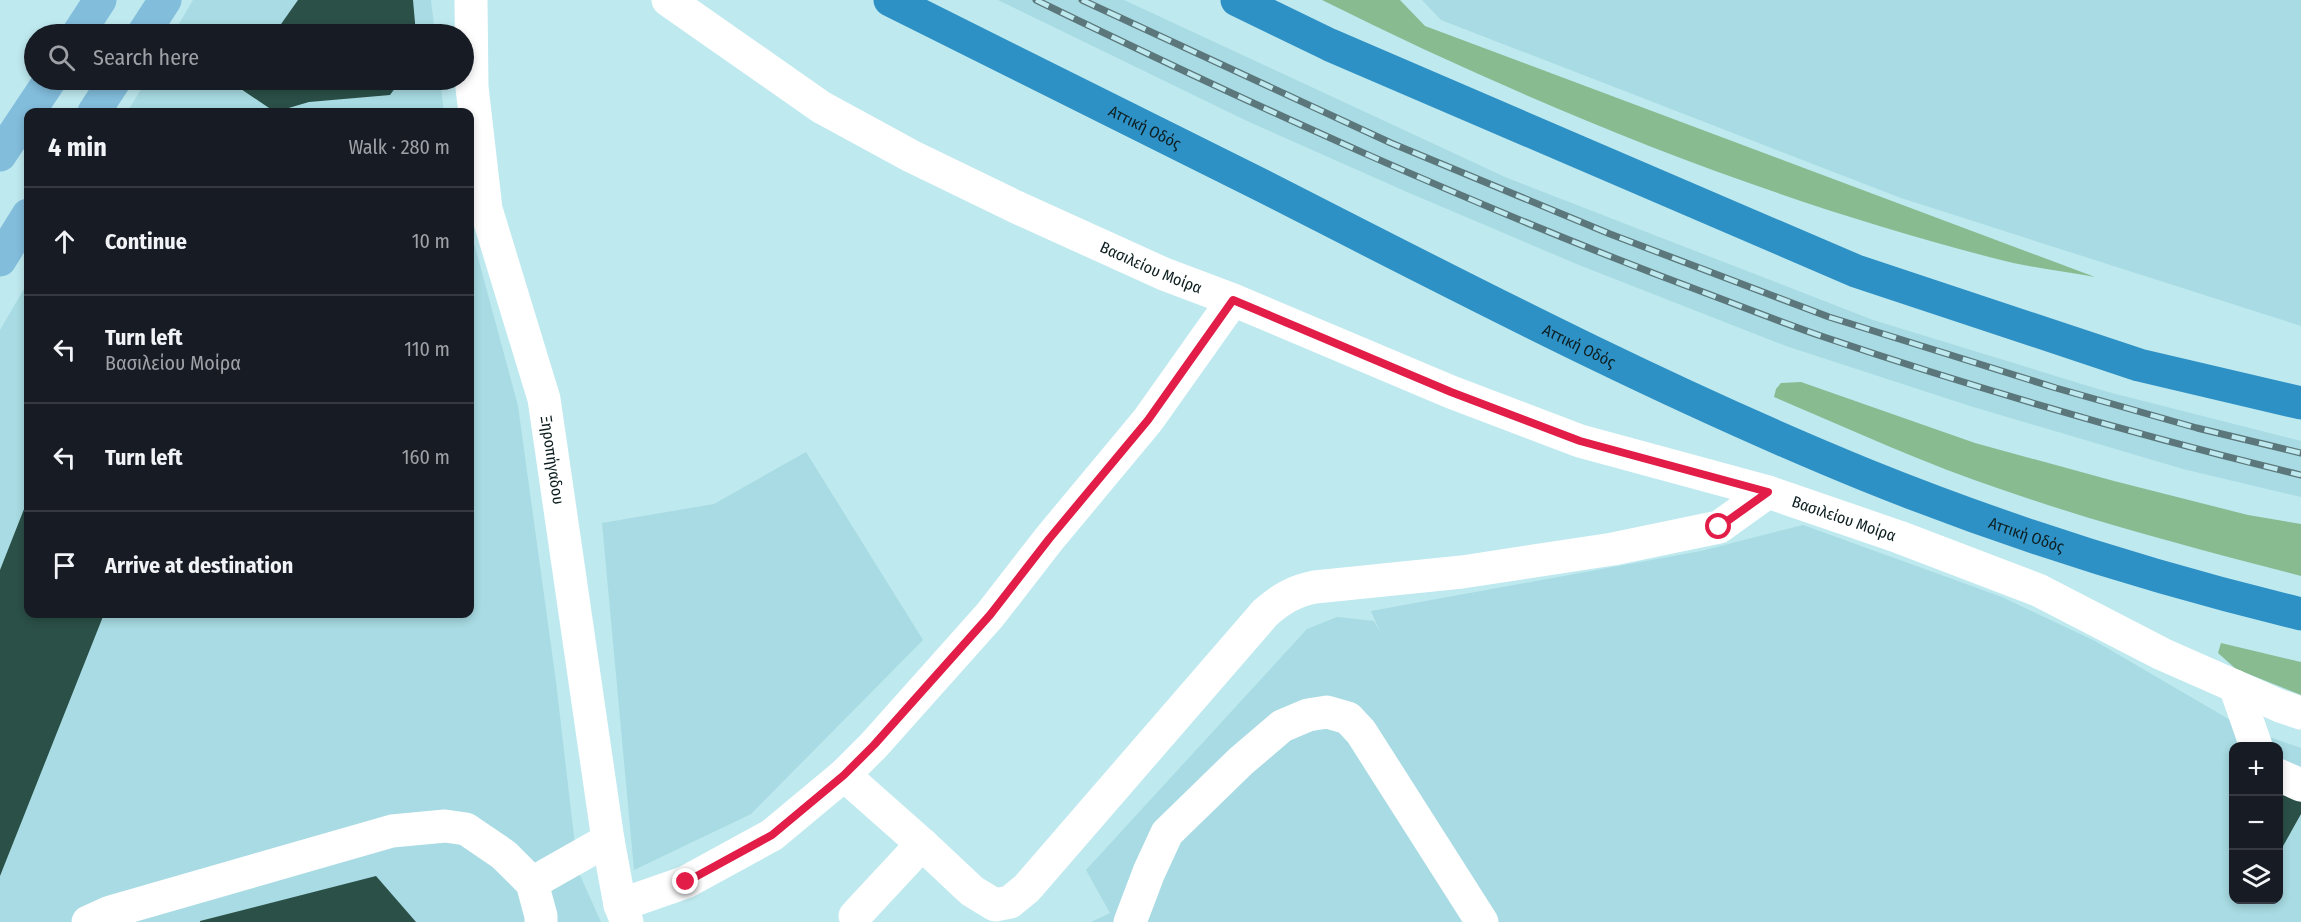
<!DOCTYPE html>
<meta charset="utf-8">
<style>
:root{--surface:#171b24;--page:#242831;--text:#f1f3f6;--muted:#9ea1a6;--line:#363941}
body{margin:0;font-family:"Fira Sans Condensed",sans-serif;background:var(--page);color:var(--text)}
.controls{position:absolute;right:18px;bottom:18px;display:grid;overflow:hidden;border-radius:12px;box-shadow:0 3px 9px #0003}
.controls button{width:54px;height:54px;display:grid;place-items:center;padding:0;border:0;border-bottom:2px solid var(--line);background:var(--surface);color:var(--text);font:30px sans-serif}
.stop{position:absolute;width:18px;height:18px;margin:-14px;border:4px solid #e11d48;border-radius:50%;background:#fff}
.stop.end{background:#e11d48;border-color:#fff;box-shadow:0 2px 6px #0008}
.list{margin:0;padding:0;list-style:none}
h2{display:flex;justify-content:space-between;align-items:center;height:78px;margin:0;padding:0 24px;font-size:26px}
h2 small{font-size:20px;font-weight:400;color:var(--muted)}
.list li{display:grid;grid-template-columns:39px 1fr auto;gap:18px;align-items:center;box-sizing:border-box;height:108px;padding:0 24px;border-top:2px solid var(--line)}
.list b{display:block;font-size:22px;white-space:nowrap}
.list p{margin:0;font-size:20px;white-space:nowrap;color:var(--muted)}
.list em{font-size:20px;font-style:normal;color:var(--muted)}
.icon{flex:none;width:33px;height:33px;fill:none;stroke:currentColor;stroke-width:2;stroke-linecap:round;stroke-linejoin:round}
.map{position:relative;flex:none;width:2301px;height:922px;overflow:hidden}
.search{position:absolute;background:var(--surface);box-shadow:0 3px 9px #0003;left:24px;top:24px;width:450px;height:66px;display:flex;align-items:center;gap:15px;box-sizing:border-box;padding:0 21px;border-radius:33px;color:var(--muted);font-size:22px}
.panel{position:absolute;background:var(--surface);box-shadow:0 3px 9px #0003;left:24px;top:108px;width:450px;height:510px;border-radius:12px}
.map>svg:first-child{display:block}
</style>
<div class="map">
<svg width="2301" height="922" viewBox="0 0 2301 922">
<rect width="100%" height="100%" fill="#bee9ef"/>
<g fill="#a8dbe3" fill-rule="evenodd">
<path d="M193,0H431L435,34H173Z"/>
<path d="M998,0H1124L1505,177L1873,320L2108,392L2301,441V497L2183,469L1970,406L1786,346L1579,265L1407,192L1247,121Z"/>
<path d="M1422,0H2301V326L1901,198L1441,20Z"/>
<path d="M147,80H440L444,112H127Z"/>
<path d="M470,228L518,406L556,682L578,871L601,922H0V330L28,282V614H470Z"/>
<path d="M806,452L923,640L751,814L634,870L602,523L714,504Z"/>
<path d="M1803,525L2002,597L2095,641L2244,728L2301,748V922H1091L1110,913L1086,870L1307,629L1337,617L1374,621L1381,634L1371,611L1701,551ZM2234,746H2278V900H2234Z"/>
</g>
<g fill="#89bb91">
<path d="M1322,0H1400L1425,26L2095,277C2062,271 2026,267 1993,258C1761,198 1537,107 1322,0Z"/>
<path d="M1801,382L1975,443L2114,481L2248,515L2301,524V576C2201,550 2101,524 2003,490C1925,464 1850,429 1774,397L1776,389L1781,383Z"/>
<path d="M2221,643L2301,662V695L2236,669L2218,653Z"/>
</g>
<g fill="#2b5048">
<path d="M298,0H413L416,34H274Z"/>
<path d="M243,80H401L390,95L309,102L275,112L238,87Z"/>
<path d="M28,499V614H104L0,876V570Z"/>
<path d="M2278,790L2301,802V814L2278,855Z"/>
<path d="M376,876L416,922H200V921Z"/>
</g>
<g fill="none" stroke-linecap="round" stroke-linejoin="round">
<g stroke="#fff" stroke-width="33">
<path id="s1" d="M471,0L472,87L486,209L544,399L608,840L620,905L627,922"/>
<path id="s2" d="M668,0L821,107L911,156L1014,206L1164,274L1233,300L1451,392L1580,441L1768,492L1899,537L2038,590L2162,654L2280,706L2301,713"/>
<path d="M2235,686L2256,746"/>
<path d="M844,775L922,844L972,891L995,905L1010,902L1027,888L1265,613C1281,599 1294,591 1315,587L1462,572L1613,549L1719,527L1768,492"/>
<path d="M2278,775L2301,785"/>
<path d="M532,883L608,840"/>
<path d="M620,905L686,882L772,835L844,775L874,745L990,615L1049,539L1148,420L1233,300"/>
<path d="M855,916L922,844"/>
<path d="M88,922L110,912L392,831L445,826L466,829L504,855L532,883L541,916V922"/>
<path d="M1130,922L1149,872L1167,833L1241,761L1282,726L1308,715L1327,712L1348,718L1361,732L1482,922"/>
</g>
<g stroke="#82bddc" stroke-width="33">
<path d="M78,34L100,0"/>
<path d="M143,34L165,0"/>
<path d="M94,112L115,80"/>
<path d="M0,155L50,80"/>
<path d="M0,260L28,215"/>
</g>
<g stroke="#2e91c5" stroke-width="33">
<path id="s3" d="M890,0C1015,62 1140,124 1265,187C1463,288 1660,391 1866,475C2007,532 2153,578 2301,614"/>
<path d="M1237,0L1330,45L1856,271L2139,365L2301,403"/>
</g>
<g stroke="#5b777b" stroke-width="7">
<g id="rail">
<path d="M1036,0C1254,106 1475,207 1703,292C1743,307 1783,323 1824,337C1981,390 2140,436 2301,475"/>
<path d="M1082,0L1391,143L1610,234L1829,317L2056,388L2197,428L2301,453"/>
</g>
</g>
<use href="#rail" stroke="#bee9ef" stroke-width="4.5" stroke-dasharray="14" stroke-linecap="butt"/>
</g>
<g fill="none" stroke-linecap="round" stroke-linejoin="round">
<path stroke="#e11d48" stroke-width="8" d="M686,882L772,835L844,775L874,745L990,615L1049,539L1148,420L1233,300L1451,392L1580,441L1768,492L1719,527"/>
</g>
<g text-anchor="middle" stroke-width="6" stroke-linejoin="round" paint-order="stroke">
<g font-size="16" fill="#0d1e20" stroke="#bee9ef">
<text dy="6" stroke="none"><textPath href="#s3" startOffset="285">Αττική Οδός</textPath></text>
<text dy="6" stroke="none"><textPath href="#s2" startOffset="554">Βασιλείου Μοίρα</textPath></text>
<text dy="6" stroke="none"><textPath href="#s3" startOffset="771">Αττική Οδός</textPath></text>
<text dy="6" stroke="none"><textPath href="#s1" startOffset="470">Ξηροπήγαδου</textPath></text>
<text dy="6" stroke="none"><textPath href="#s2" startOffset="1292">Βασιλείου Μοίρα</textPath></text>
<text dy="6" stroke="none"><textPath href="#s3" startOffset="1257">Αττική Οδός</textPath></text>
</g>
</g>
</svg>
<div class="controls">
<button>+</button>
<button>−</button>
<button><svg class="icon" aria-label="layers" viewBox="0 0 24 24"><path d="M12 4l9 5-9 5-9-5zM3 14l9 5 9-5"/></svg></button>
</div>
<div class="stop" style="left:1719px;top:527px"></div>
<div class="stop end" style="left:686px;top:882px"></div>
<div class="search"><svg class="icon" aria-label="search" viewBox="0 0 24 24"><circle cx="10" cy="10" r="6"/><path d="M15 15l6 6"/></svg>Search here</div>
<section class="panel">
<h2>4 min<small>Walk · 280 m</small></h2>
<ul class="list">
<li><svg class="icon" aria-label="ahead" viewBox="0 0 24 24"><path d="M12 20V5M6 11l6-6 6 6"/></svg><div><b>Continue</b></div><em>10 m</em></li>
<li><svg class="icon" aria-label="left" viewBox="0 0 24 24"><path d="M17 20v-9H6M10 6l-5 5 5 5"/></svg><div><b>Turn left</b><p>Βασιλείου Μοίρα</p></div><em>110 m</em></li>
<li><svg class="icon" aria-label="left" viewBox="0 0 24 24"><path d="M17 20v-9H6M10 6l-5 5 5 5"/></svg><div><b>Turn left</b></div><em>160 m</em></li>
<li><svg class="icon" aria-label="arrive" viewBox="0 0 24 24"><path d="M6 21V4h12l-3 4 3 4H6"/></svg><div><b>Arrive at destination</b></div></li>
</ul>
</section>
</div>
